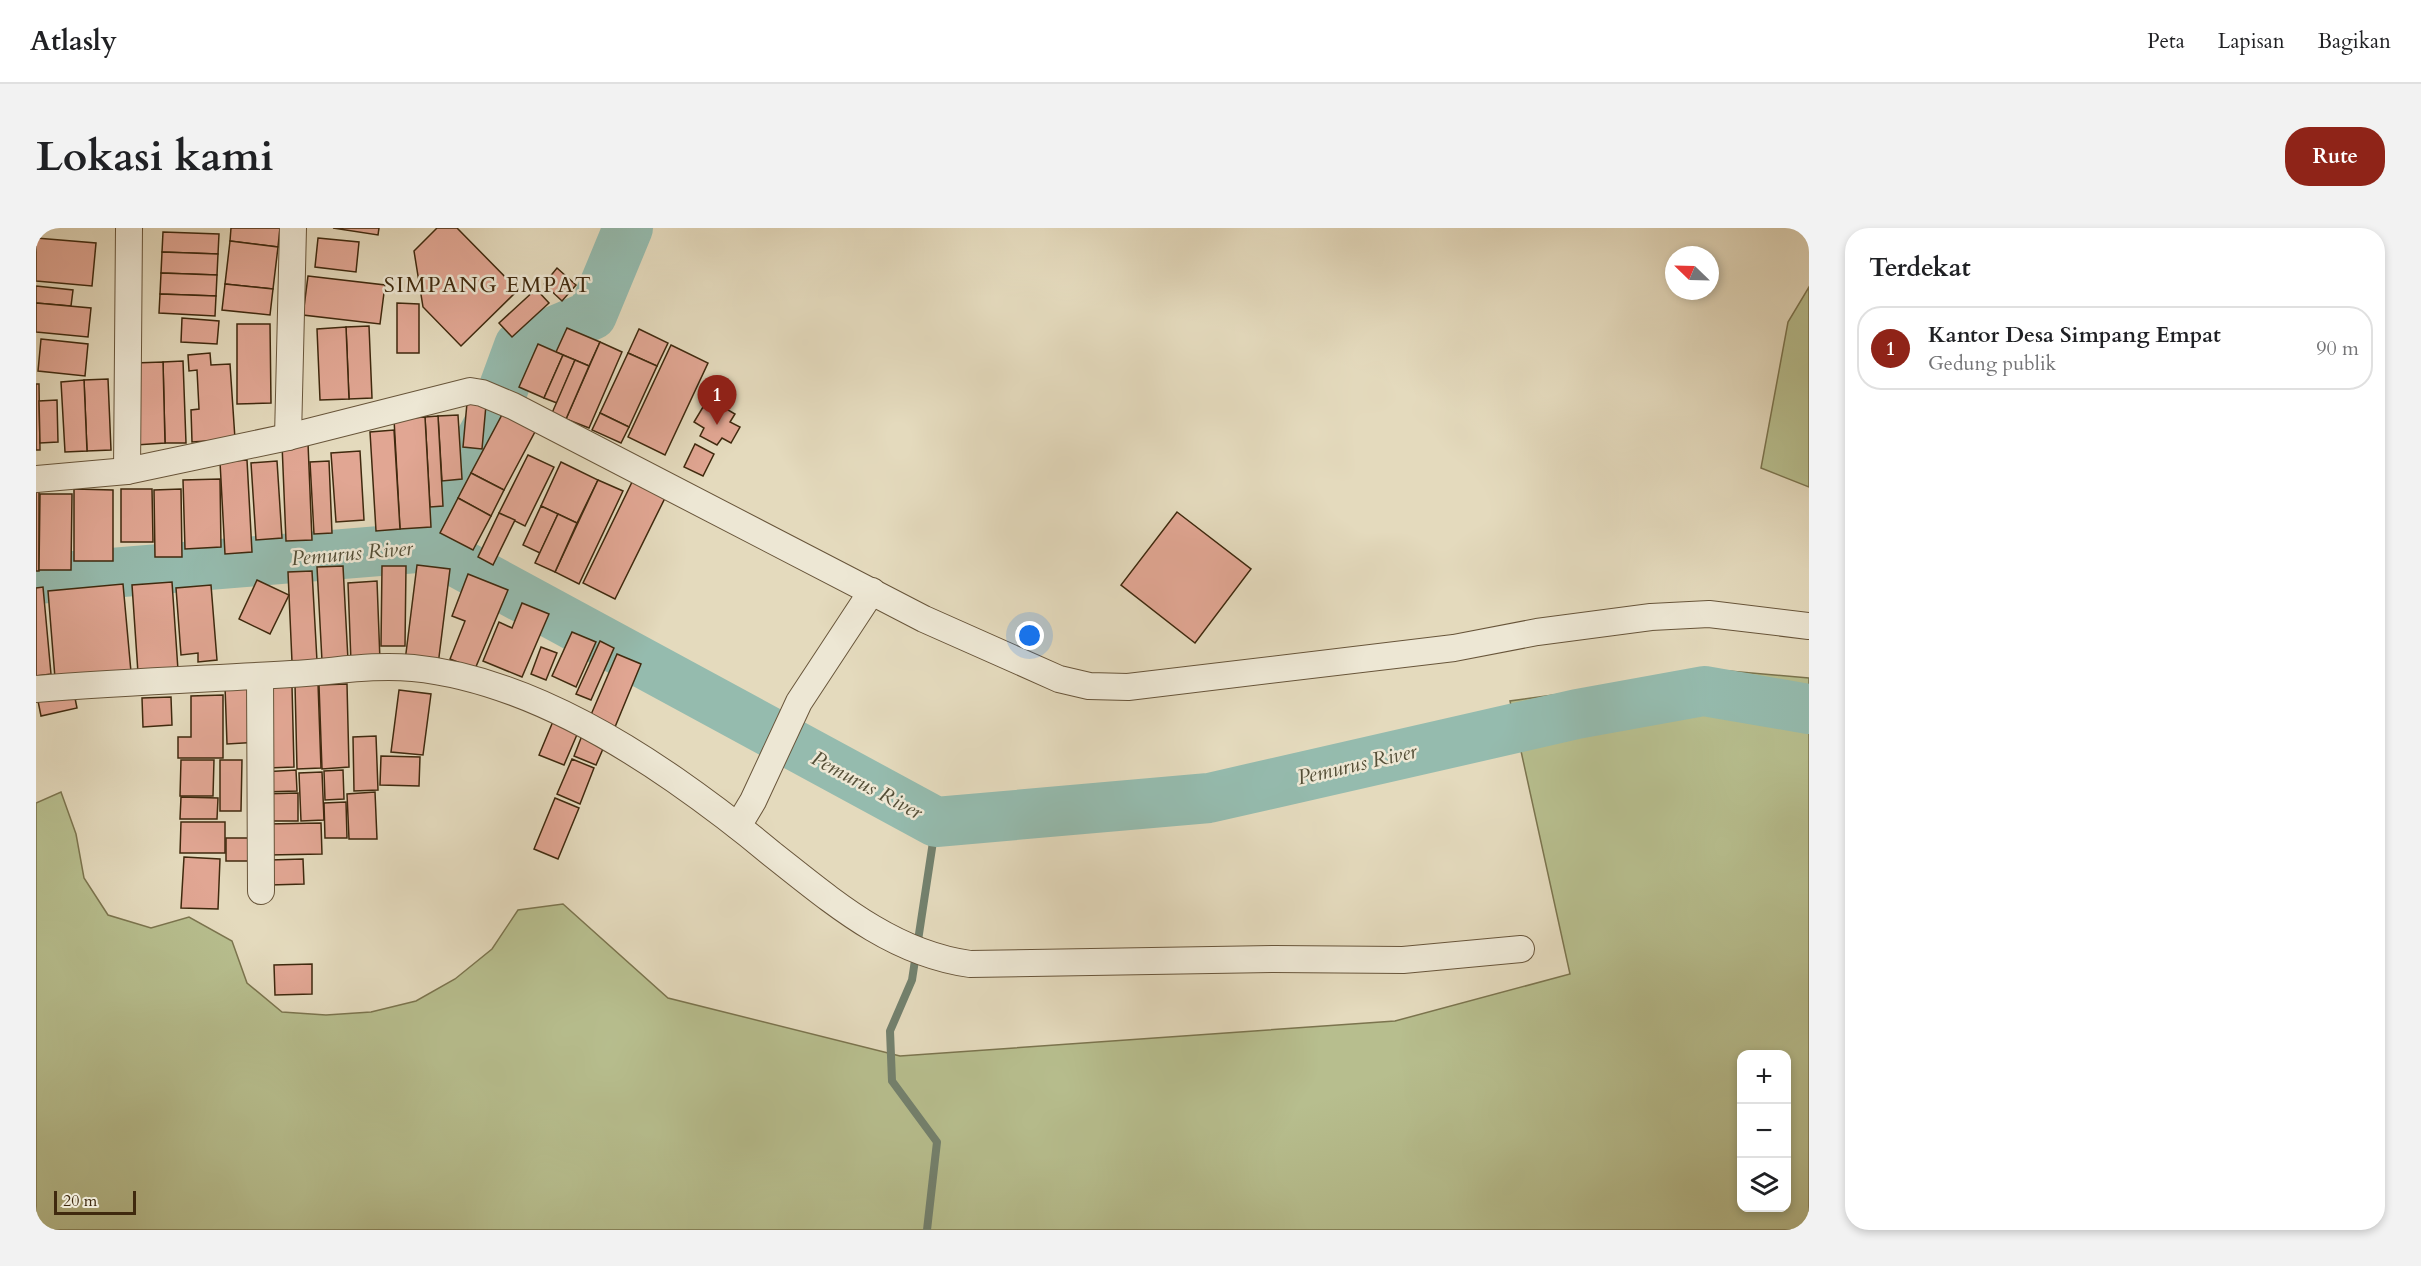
<!DOCTYPE html>
<html lang="id">
<meta charset="utf-8">
<style>
:root{--surface:#fff;--page:#f2f2f2;--text:#202124;--muted:#757577;--line:#e0e0e0;--accent:#8f2418}
body{margin:0;font-family:Cardo,serif;background:var(--page);color:var(--text)}
.controls{position:absolute;right:18px;bottom:18px;display:grid;overflow:hidden;border-radius:12px;box-shadow:0 3px 9px #0003}
.controls button{width:54px;height:54px;display:grid;place-items:center;padding:0;border:0;border-bottom:2px solid var(--line);background:var(--surface);color:var(--text);font:30px sans-serif}
.compass{position:absolute;left:1629px;top:18px;width:54px;height:54px;border-radius:50%;background:var(--surface);box-shadow:0 3px 9px #0003;rotate:293deg}
.scale{position:absolute;left:18px;bottom:15px;width:82px;box-sizing:border-box;padding-left:6px;border:3px solid #3f290e;border-top:0;font-size:16px;line-height:21px;white-space:nowrap;color:#3f290e;-webkit-text-stroke:4px #ede7d4;paint-order:stroke}
.you{position:absolute;left:994px;top:408px;width:21px;height:21px;margin:-15px;border:4px solid #fff;border-radius:50%;background:#1a73e8;box-shadow:0 0 0 9px #1a73e833}
.badge{display:grid;place-items:center;width:39px;height:39px;border-radius:50%;background:var(--accent);color:#fff;font-size:20px;font-weight:700}
.pin{position:absolute;translate:-50% -50px;filter:drop-shadow(0 2px 3px #0008)}
.pin::after{content:'';position:absolute;top:32px;width:21px;height:18px;background:inherit;clip-path:polygon(0 0,100% 0,50% 100%)}
.list{margin:0;padding:0;list-style:none}
h2{display:flex;justify-content:space-between;align-items:center;height:78px;margin:0;padding:0 24px;font-size:26px}
h2 small{font-size:20px;font-weight:400;color:var(--muted)}
.list li{display:grid;grid-template-columns:39px 1fr auto;gap:18px;align-items:center;box-sizing:border-box;height:84px;margin:0 12px 12px;padding:0 12px;border:2px solid var(--line);border-radius:24px}
.list b{display:block;font-size:22px;white-space:nowrap}
.list p{margin:0;font-size:20px;white-space:nowrap;color:var(--muted)}
.list em{font-size:20px;font-style:normal;color:var(--muted)}
.icon{flex:none;width:33px;height:33px;fill:none;stroke:currentColor;stroke-width:2;stroke-linecap:round;stroke-linejoin:round}
.map{position:relative;flex:none;width:1773px;height:1002px;overflow:hidden;border-radius:24px}
header{display:flex;align-items:center;gap:36px;box-sizing:border-box;height:84px;padding:0 30px;background:var(--surface);border-bottom:2px solid var(--line)}
header strong{font-size:28px}
nav{display:flex;gap:33px;margin-inline-start:auto;font-size:21px}
.intro{display:flex;align-items:center;justify-content:space-between;box-sizing:border-box;height:144px;padding:0 36px}
h1{margin:0;font-size:42px}
.button{padding:15px 27px;border-radius:24px;background:var(--accent);color:#fff;font-size:21px;font-weight:700}
main{display:flex;gap:36px;padding:0 36px}
aside{flex:1;background:var(--surface);border-radius:24px;box-shadow:0 3px 9px #0003}
.map>svg:first-child{display:block}
</style>
<header>
<strong>Atlasly</strong>
<nav><a>Peta</a><a>Lapisan</a><a>Bagikan</a></nav>
</header>
<div class="intro"><h1>Lokasi kami</h1><a class="button">Rute</a></div>
<main>
<div class="map">
<svg width="1773" height="1002" viewBox="0 0 1773 1002">
<rect width="100%" height="100%" fill="#e4dabd"/>
<filter id="stains"><feTurbulence type="fractalNoise" baseFrequency=".00333" numOctaves="4"/><feColorMatrix values="0 0 0 0 .2 0 0 0 0 .09 0 0 0 0 .02 0 0 0 .5 -.17"/></filter>
<radialGradient id="worn" r=".72"><stop offset=".6" stop-color="#630" stop-opacity="0"/><stop offset="1" stop-color="#630" stop-opacity=".3"/></radialGradient>
<g fill="#b7be8e" stroke="#7b744e" stroke-width="1.5" fill-rule="evenodd">
<path d="M1773,59V259L1725,240L1752,94Z"/>
<path d="M1693,443L1773,450V1002H0V575L25,564L40,606L48,650L72,687L115,700L153,689L196,713L211,755L246,784L290,787L335,784L380,773L419,751L456,721L482,682L527,676L632,770L864,828L1359,793L1534,746L1474,473ZM1706,826H1750V980H1706Z"/>
</g>
<g fill="none" stroke-linecap="round" stroke-linejoin="round">
<path stroke="#73816e" stroke-width="8" d="M891,1002L901,914L856,853L854,803L876,752L900,594"/>
<g stroke="#95bbae" stroke-width="50">
<path d="M393,319L411,273L457,189L483,118L556,87L592,0"/>
<path d="M0,351L393,319L900,594L1173,570L1541,486L1668,463L1773,481"/>
</g>
</g>
<g fill="#e1a693" stroke="#3f290e" stroke-width="1.5">
<path d="M195,0H244L242,19L194,13Z"/>
<path d="M297,0H343L342,7Z"/>
<path d="M401,0H421L482,62L425,118L387,79L378,23Z"/>
<path d="M127,4L183,6L182,26L126,24Z"/>
<path d="M0,10L60,15L56,58L0,53Z"/>
<path d="M282,10L323,14L320,44L279,39Z"/>
<path d="M194,13L242,19L237,61L189,56Z"/>
<path d="M126,24L182,26L181,47L125,45Z"/>
<path d="M521,40L540,57L526,73L508,56Z"/>
<path d="M125,45L181,47L180,68L124,66Z"/>
<path d="M272,48L349,57L344,96L267,87Z"/>
<path d="M189,56L237,61L234,87L186,82Z"/>
<path d="M0,58L37,62L35,78L0,75Z"/>
<path d="M500,61L513,75L476,109L463,95Z"/>
<path d="M124,66L180,68L179,88L123,85Z"/>
<path d="M0,75L55,80L52,109L0,104Z"/>
<path d="M361,75L383,76V125H361Z"/>
<path d="M146,90L183,93L181,116L145,114Z"/>
<path d="M201,96H234L235,175L201,176Z"/>
<path d="M333,98L336,170L313,171L310,99Z"/>
<path d="M310,99L313,171L284,172L281,101Z"/>
<path d="M531,100L564,114L553,138L520,124Z"/>
<path d="M603,101L632,115L621,138L592,125Z"/>
<path d="M5,111L52,116L49,148L2,143Z"/>
<path d="M564,114L586,124L553,200L530,191Z"/>
<path d="M502,116L527,127L508,170L483,159Z"/>
<path d="M635,117L672,135L629,227L592,209Z"/>
<path d="M174,125L175,137L194,136L199,211L156,214L155,182L163,181L161,142L153,143L152,127Z"/>
<path d="M592,125L621,138L593,199L564,185Z"/>
<path d="M527,127L539,132L521,175L508,170Z"/>
<path d="M539,132L553,138L530,191L516,185Z"/>
<path d="M147,133L150,215H129L127,134Z"/>
<path d="M127,134L129,215L100,217L98,135Z"/>
<path d="M72,151L75,222L51,223L48,152Z"/>
<path d="M48,152L51,223L29,224L25,154Z"/>
<path d="M0,156H3L4,222H0Z"/>
<path d="M21,172L22,214L4,215L3,173Z"/>
<path d="M431,175L450,177L446,221L427,219Z"/>
<path d="M682,176L699,186L694,194L704,199L695,215L686,210L681,217L664,208L668,200L658,194L667,179L677,184Z"/>
<path d="M468,183L501,200L468,262L435,245Z"/>
<path d="M564,185L593,199L585,215L556,202Z"/>
<path d="M422,187L426,251L406,253L402,188Z"/>
<path d="M402,188L407,278L394,279L389,189Z"/>
<path d="M389,189L395,299L364,301L358,191Z"/>
<path d="M358,202L364,301L340,303L334,204Z"/>
<path d="M272,215L276,312L250,313L246,216Z"/>
<path d="M659,216L678,226L667,248L648,239Z"/>
<path d="M324,223L328,292L300,294L295,225Z"/>
<path d="M492,227L518,239L489,298L463,285Z"/>
<path d="M211,232L216,324L189,326L184,234Z"/>
<path d="M241,233L246,310L220,312L215,235Z"/>
<path d="M293,233L296,305L278,306L274,234Z"/>
<path d="M525,234L562,252L541,295L505,278Z"/>
<path d="M435,245L468,262L455,288L422,270Z"/>
<path d="M598,250L631,266L579,371L547,355Z"/>
<path d="M184,251L185,319L149,321L147,252Z"/>
<path d="M562,252L587,263L543,356L519,344Z"/>
<rect x="0" y="260" width="3" height="83"/>
<path d="M38,261L77,262V333H38Z"/>
<path d="M85,261H116L117,314H85Z"/>
<path d="M145,261L146,329H119L118,262Z"/>
<path d="M4,266H36L35,342H3Z"/>
<path d="M422,270L455,288L437,322L404,305Z"/>
<path d="M505,278L522,286L504,325L487,317Z"/>
<path d="M1141,284L1215,341L1159,415L1085,357Z"/>
<path d="M463,285L479,292L457,337L442,329Z"/>
<path d="M522,286L541,295L519,344L499,335Z"/>
<path d="M381,337L414,341L402,437L369,433Z"/>
<path d="M307,338L312,432L286,433L281,339Z"/>
<path d="M346,338H370L369,418H345Z"/>
<path d="M276,343L281,433L256,434L252,344Z"/>
<path d="M432,346L472,362L439,441L414,431L429,393L416,388Z"/>
<path d="M221,352L253,367L234,406L203,391Z"/>
<path d="M341,353L344,433L315,434L312,355Z"/>
<path d="M136,354L142,442L102,445L96,357Z"/>
<path d="M87,356L95,444L19,450L12,363Z"/>
<path d="M175,357L181,432L162,434V425L145,427L140,360Z"/>
<path d="M7,359L15,446L0,448V360Z"/>
<path d="M486,375L513,386L486,449L447,433L463,394L476,400Z"/>
<path d="M536,404L560,414L540,459L516,448Z"/>
<path d="M564,413L578,420L555,472L540,466Z"/>
<path d="M505,419L521,425L510,452L495,446Z"/>
<path d="M581,426L605,436L579,499L554,489Z"/>
<path d="M282,455L285,540L261,541L259,456Z"/>
<path d="M311,456L313,539L286,541L283,457Z"/>
<path d="M221,457L223,514L191,516L189,458Z"/>
<path d="M256,458L258,539L231,540L228,459Z"/>
<path d="M37,460L41,480L5,488L1,468Z"/>
<path d="M363,462L395,466L387,527L355,524Z"/>
<path d="M187,467V530H142V509H155V468Z"/>
<path d="M135,469L136,497L107,499L106,470Z"/>
<path d="M518,491L543,502L528,537L503,527Z"/>
<path d="M547,505L570,514L560,537L538,528Z"/>
<path d="M340,508L342,562L318,563L317,509Z"/>
<path d="M345,528L384,529L383,558L344,557Z"/>
<path d="M536,531L558,540L544,576L521,566Z"/>
<path d="M145,532H178L177,568H144Z"/>
<path d="M184,532H206L205,583H184Z"/>
<path d="M260,542L261,563L226,564V544Z"/>
<path d="M307,542L308,571L289,572L288,543Z"/>
<path d="M286,544L288,592L265,593L263,545Z"/>
<path d="M339,564L341,611H313L311,566Z"/>
<path d="M262,565V593H227L226,566Z"/>
<path d="M145,569L182,570L181,591H144Z"/>
<path d="M519,570L543,580L522,631L498,621Z"/>
<path d="M310,574L311,610H289L288,575Z"/>
<path d="M145,594H189V625H144Z"/>
<path d="M285,595L286,626L232,627L231,596Z"/>
<rect x="190" y="610" width="30" height="23"/>
<path d="M148,629L184,631L182,681L145,680Z"/>
<path d="M267,631L268,656L234,657V632Z"/>
<path d="M276,736V766L239,767L238,737Z"/>
</g>
<g fill="none" stroke-linecap="round" stroke-linejoin="round">
<g stroke="#68553a" stroke-width="28">
<g id="street">
<path d="M252,209L257,0"/>
<path d="M91,243L93,0"/>
<path d="M0,251L91,243L252,209L434,163L446,165L477,178L888,391L1023,451L1053,458L1092,459L1418,420L1501,404L1615,389L1673,386L1773,398"/>
<path d="M224,448L225,663"/>
<path d="M0,461C85,454 170,451 255,446C297,444 335,436 377,440C469,449 564,500 639,552C672,575 705,600 736,626C797,674 855,725 934,736L1238,731L1367,732L1485,721"/>
<path d="M702,598L717,573L763,474L836,363"/>
</g>
</g>
<use href="#street" stroke="#ede7d4" stroke-width="26"/>
</g>
<g text-anchor="middle" stroke-width="5" stroke-linejoin="round" paint-order="stroke">
<g font-size="21" font-style="italic" fill="#544e36" stroke="#ede7d4">
<text transform="translate(316 325) rotate(-5)" y="7">Pemurus River</text>
<text transform="translate(1321 536) rotate(-13)" y="7">Pemurus River</text>
<text transform="translate(831 557) rotate(28)" y="7">Pemurus River</text>
</g>
<g font-size="22" letter-spacing="1.5" fill="#3f290e" stroke="#ede7d4">
<text x="452" y="64">SIMPANG EMPAT</text>
</g>
</g>
<rect width="100%" height="100%" filter="url(#stains)"/>
<rect width="100%" height="100%" fill="url(#worn)"/>
</svg>
<div class="controls">
<button>+</button>
<button>−</button>
<button><svg class="icon" aria-label="layers" viewBox="0 0 24 24"><path d="M12 4l9 5-9 5-9-5zM3 14l9 5 9-5"/></svg></button>
</div>
<svg class="compass" viewBox="-18 -18 36 36"><path d="M0-13l5 13h-10z" fill="#e53935"/><path d="M0 13l5-13h-10z" fill="#757577"/></svg>
<div class="scale">20 m</div>
<div class="you"></div>
<div class="pin badge" style="left:681px;top:197px">1</div>
</div>
<aside>
<h2>Terdekat<small></small></h2>
<ul class="list">
<li><span class="badge">1</span><div><b>Kantor Desa Simpang Empat</b><p>Gedung publik</p></div><em>90 m</em></li>
</ul>
</aside>
</main>
